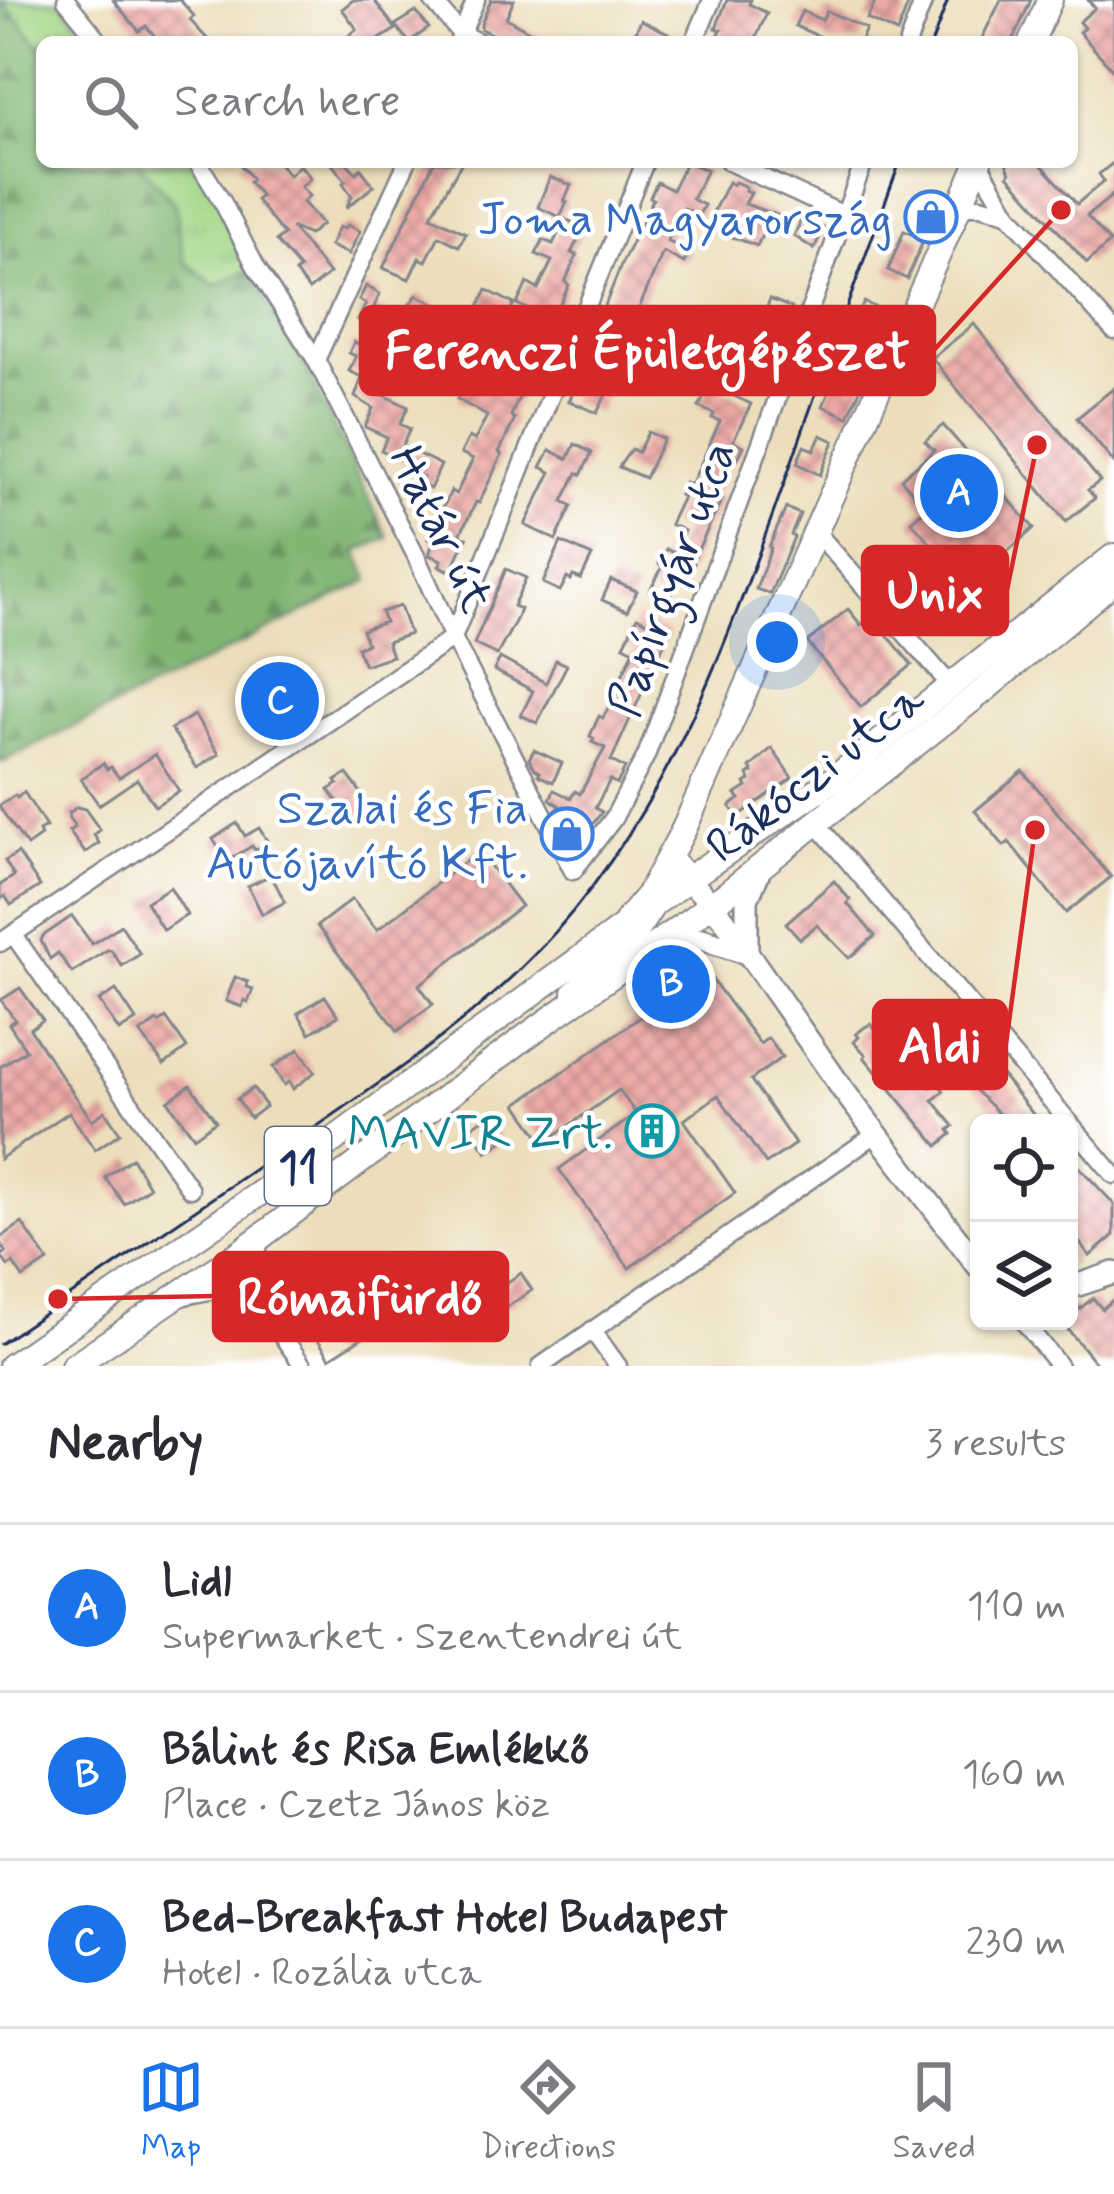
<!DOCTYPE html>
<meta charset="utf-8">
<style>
:root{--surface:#fff;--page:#f2f2f3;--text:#2b2b33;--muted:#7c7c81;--line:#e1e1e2;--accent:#1a73e8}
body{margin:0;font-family:Mynerve,sans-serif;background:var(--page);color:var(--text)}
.controls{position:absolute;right:36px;bottom:36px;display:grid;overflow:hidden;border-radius:18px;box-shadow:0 3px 9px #0004}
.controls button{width:108px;height:108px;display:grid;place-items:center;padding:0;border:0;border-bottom:3px solid var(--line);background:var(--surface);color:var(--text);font:60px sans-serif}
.you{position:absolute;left:777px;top:642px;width:42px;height:42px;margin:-30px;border:9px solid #fff;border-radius:50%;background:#1a73e8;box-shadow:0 0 0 18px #1a73e833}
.badge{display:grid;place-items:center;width:78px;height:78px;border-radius:50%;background:var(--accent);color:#fff;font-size:39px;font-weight:700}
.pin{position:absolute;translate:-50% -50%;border:6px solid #fff;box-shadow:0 3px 12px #0006}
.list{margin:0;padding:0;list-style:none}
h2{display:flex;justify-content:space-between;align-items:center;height:156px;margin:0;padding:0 48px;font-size:51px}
h2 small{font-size:39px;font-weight:400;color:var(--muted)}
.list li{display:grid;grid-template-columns:78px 1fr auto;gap:36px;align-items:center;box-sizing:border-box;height:168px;padding:0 48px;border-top:3px solid var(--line)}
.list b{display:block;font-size:45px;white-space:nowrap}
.list p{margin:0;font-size:39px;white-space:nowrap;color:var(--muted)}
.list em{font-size:39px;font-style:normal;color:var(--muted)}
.icon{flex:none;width:66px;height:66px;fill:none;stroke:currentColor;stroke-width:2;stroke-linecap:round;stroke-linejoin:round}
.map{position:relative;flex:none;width:1114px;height:1366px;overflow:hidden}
.search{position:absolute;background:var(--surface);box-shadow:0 3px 9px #0004;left:36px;right:36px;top:36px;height:132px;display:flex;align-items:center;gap:30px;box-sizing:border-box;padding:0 42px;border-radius:18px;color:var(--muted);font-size:45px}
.sheet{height:660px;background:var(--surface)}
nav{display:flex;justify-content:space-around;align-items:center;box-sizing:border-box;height:168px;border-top:3px solid var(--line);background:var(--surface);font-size:33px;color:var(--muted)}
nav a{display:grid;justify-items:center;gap:6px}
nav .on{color:var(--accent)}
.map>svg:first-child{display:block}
</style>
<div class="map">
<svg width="1114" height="1366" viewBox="0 0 1114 1366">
<defs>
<pattern id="grass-tufts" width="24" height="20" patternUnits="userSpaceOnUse" patternTransform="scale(3)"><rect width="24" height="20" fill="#a2d584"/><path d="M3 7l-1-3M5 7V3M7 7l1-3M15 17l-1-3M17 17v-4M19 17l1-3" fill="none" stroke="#8bb774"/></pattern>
<pattern id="forest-firs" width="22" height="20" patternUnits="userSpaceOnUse" patternTransform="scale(3)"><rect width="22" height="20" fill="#81b672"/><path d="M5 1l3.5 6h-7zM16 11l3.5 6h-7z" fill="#699461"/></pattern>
<pattern id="building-cross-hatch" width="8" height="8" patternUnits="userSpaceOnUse" patternTransform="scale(3)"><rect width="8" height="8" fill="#eda9a6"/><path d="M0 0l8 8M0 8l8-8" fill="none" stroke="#bf8a8a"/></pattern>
</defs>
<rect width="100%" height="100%" fill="#fff"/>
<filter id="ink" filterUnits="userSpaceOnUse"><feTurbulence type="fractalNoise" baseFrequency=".00833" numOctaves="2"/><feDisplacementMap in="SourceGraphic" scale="24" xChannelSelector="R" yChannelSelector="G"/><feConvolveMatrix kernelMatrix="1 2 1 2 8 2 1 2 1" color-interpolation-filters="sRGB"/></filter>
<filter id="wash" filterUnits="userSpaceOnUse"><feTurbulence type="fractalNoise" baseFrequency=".004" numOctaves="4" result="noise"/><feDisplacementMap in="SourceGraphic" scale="48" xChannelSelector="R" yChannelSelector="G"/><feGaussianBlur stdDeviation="2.7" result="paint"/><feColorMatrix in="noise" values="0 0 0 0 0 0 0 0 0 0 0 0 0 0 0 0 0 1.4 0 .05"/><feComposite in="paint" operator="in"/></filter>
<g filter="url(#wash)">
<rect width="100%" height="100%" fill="#ecdebb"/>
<g fill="url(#grass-tufts)" stroke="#5e8271" stroke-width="3">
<path d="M1,0H59L95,42H42V49Z"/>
<path d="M138,162H198L256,267L215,286L183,261L175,205Z"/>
</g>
<path fill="url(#forest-firs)" stroke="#4e7268" stroke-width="3" d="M1,0L42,49V162H138L175,205L184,261L215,286L249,271L303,361L388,538L357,551L369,580L0,763Z"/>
<g id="blocks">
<g fill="url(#building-cross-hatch)">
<path d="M113,0H180L194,16L190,20L210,42H160L146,26L139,31Z"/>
<path d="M353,0H374L396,29L375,42H342L357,29L342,9Z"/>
<path d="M491,0H514L506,18L549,42H528L514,33L508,42L481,29V24Z"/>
<path d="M727,0H751L749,4L767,13L754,42H715L721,30L716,28Z"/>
<path d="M876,0H910L897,33L867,19Z"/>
<path d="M1001,0H1031L1012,42H980Z"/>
<path d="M1088,0H1114V71L1079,32L1084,28L1079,22L1095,8Z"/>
<path d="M802,11L822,20L827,11L866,29L860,42H832L795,26Z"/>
<path d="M416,12L429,28L409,42L395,25Z"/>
<path d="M641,20L670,34L666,42H636L640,33L636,31Z"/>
<path d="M238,162H278L289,175L300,165L311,178L301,187L309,196L303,202L322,224L309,235L291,227L329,274L309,290L295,273L300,269L276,241L284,235L256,200L261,196L249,182L252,179Z"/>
<path d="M330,162H346L356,173L361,169L374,186L346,208L352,196L343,183L346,181Z"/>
<path d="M434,162H462L431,216L466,233L459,246L439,236L426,261L419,258L409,279L383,268Z"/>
<path d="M686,162L707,170L692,199L704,205L699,215L684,208L667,241L689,252L684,263L663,252L637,313L634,312L626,330L600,318L622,263L653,199L650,197L657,182L672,190Z"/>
<path d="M1006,162H1039L1077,204L1104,181L1099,174L1114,162V194L1087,216L1110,242L1087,263L1008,175L1010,173Z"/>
<path d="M550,177L571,185L564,201L567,202L560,217L538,207Z"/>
<path d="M728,182L733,185L735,182L746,187L745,190L751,193L745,204L779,216L772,234L764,231L757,246L718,232L722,223L710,218Z"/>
<path d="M923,191L944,200L931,230L920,225L927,209L917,205Z"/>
<path d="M802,218L824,228L814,249L794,236Z"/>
<path d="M565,219L584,228L571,253L577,255L565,282L569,285L552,321L517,304L527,283L538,289L552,261L536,254L543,240L553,244Z"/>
<path d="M347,225L360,231L349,254L330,246L339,227L345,229Z"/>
<path d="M904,231L924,239L907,279L888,270Z"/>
<path d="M366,286L380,294L374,307L402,322L385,358L393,361L378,392L408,407L400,424L410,429L402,446L441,465L430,489L420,484L423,477L412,472L415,466L381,450L387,437L365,427L373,408L355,397L362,377L349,371L356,356L349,353L354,342L360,345L370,326L358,320L366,304L359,300Z"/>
<path d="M487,290L514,304L507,318L496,312L492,320L476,312Z"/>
<path d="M417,295L437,305L426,328L410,320L408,307Z"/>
<path d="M770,299L792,308L783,329L762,320Z"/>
<path d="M864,302L883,311L874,331L855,322Z"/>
<path d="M974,324L1100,481L1088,490L1095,498L1066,522L932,358Z"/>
<path d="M511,334L541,349L511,416L515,419L499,452L502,454L479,503L476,502L460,535L467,538L451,571L439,566L442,560L429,555L433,542L428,539L451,491L456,494L473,459L461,453L469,437L475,440L487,416L457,399L479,357L503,370L513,350L505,346Z"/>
<path d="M594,343L608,350L606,354L622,362L597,413L569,401L586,365L581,363Z"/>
<path d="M841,349L867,362L859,379L864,381L848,417L823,406L839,370L833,367Z"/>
<path d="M710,385L751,404L733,441L744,446L737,460L733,458L714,496L722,499L692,562L694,563L687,578L681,575L669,600L650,590L663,566L659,564L666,549L674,553L684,531L670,524L683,497L680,495L685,482L691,485L720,421L712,418L714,414L699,407Z"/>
<path d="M1114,388V463L1077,418Z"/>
<path d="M943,425L1034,528L984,572L974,576L963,577L953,569L911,521L926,508L901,479L934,450L925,441Z"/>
<path d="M648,432L663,439L645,478L619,467L631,449L638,452Z"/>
<path d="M821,435L834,441L820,475L797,463L804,446L814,450Z"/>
<path d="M575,444L592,453L581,475L577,473L563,501L572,506L556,540L525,525L551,472L541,467L550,450L568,459Z"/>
<path d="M786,508L800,514L791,535L794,537L770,594L756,589L771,548L769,547Z"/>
<path d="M561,542L592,556L581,579L573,576L571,580L567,578L560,591L543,583Z"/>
<path d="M506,569L526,578L513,606L520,609L517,618L497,655L474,644Z"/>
<path d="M611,580L637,591L627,611L602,600Z"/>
<path d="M400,606L410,634L387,642L392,656L364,665L357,647L367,644L362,630L385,622L381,612Z"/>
<path d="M848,609L861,625L872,616L912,665L861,707L807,642Z"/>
<path d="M637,617L669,633L611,761L625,768L617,784L610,780L595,808L602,812L575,847L564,826L576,821L557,812L560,806L550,799L554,790L571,798L575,791L580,794L605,748L592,742L594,739L590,736L599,716L603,718L620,685L618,684L634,650L624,645Z"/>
<path d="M500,658L546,683L556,660L567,665L537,723L521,715L533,691L494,670Z"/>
<path d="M294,673L301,682L308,683L306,691L312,700L266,730L249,703Z"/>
<path d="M194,715L219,754L197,768L171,729Z"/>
<path d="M772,748L792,778L737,817L730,806L740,799L736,794L747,787L745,783L750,780L748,775L753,772L750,768Z"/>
<path d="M534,750L562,763L553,782L538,775L540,772L535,769L529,759Z"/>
<path d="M155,754L179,791L155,806L137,779L99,805L81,779L103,763L107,769L111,767L119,778Z"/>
<path d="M1023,771L1111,877L1066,913L1009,842L1004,846L975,811Z"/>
<path d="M347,774L362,794L359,796L368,812L352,821L329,790L338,784L336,781Z"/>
<path d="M24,792L46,827L39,831L41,836L27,846L0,808V805L15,795L17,798Z"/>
<path d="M77,807L85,809L100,830L94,835L99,843L85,853L69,831L75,827L69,819V813Z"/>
<path d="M237,823L245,836L259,828L268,842L255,850L252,846L227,861L213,839Z"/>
<path d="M479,851L521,906L419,985L433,1004L398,1031L317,926L352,899L377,930Z"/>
<path d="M18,853L40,886L11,905L5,896L0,899V885L14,876L5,861Z"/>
<path d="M271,875L285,902L262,914L248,886Z"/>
<path d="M834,881L850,900L847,903L875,936L849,958L817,925L800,939L786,923Z"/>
<path d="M170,887L187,915L163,930L146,902Z"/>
<path d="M72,916L92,944L121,925L140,954L122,966L111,950H107L72,973L58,953L50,959L41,941L43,936Z"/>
<path d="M699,962L760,1044L768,1038L782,1057L751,1080L795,1144L766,1164L718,1095L684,1120L735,1193L629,1268L559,1169L636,1114L619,1090L544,1143L517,1104L686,985L681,977Z"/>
<path d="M235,977L248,982L247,987L253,989L248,1002L244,1000L242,1007L226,1001Z"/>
<path d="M20,988L43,1020L30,1029L55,1067L92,1120L105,1111L120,1133L95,1150L69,1112L0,1159V1067L26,1050L9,1024L15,1020L1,1000Z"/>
<path d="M116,990L136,1020L119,1031L99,1001Z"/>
<path d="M325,996L338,1016L310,1033L298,1013Z"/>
<path d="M896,1013L910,1029L893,1044L931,1087L937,1082L944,1091L933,1100L954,1126L949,1130L952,1134L938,1146L864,1057L866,1055L854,1042L859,1037L856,1034L865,1027L871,1024L875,1029Z"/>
<path d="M166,1018L187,1048L164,1065L140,1033L157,1021L159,1023Z"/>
<path d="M965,1035L974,1046L976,1043L1040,1123H1008L978,1093L947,1051Z"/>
<path d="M299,1049L315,1072L293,1089L289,1082L284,1085L273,1067Z"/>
<path d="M190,1085L216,1121L194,1137L168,1101Z"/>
<path d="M253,1088L266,1106L250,1118L237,1099Z"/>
<path d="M485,1118L502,1142L487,1152L470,1128Z"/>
<path d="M1069,1156L1114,1204V1235L1090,1256L1079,1242L1072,1265H1069Z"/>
<path d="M132,1158L149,1187L124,1204L105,1177Z"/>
<path d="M22,1223L48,1261L23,1278L13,1263L8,1266L1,1256L6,1252L0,1243V1238Z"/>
<path d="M521,1273L532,1290L491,1318L479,1301Z"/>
<path d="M341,1298L366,1335L330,1358L311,1329L335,1314L330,1306Z"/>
<path d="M1093,1298L1102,1309L1114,1299V1366H1098L1061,1321H1069V1303L1077,1311Z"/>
</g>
</g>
</g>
<g filter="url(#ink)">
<use href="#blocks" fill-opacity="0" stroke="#84868c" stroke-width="3"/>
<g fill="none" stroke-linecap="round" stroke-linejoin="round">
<g stroke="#84868c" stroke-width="21">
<g id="minor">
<path d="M66,0L100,42"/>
<path d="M432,0L461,34L479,42"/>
<path d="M458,42L476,0"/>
<path d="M694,42L712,0"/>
<path d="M908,42L924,0"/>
<path d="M198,162L223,203L256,267L316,360L416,556L453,638L573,871L613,819L646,756L864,162"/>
<path d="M729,162L844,215"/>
<path d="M979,163L1008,213L1114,331"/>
<path d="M960,206H980L1008,213"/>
<path d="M316,360L407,162"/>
<path d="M817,533L952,687"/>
<path d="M453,638L645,162"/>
<path d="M816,823L1114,1175"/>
<path d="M13,934L190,1189"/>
<path d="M0,943L453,638"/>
<path d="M261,1238C243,1293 274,1322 303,1366"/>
<path d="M185,1296C213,1290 235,1283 259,1298"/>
<path d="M1023,1321L1059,1366"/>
<path d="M592,1330L618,1366"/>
<path d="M541,1366L876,1134"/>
</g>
</g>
<g stroke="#84868c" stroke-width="26">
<g id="tertiary">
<path d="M676,864L724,919L843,1090L979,1267"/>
<path d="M654,946L702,939L746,953"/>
<path d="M747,952V900L761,867"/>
<path d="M1069,1288L1114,1273"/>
</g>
</g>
<g stroke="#84868c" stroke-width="28">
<g id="secondary">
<path d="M1031,42L1050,0"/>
<path d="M628,919L648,895L684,829L979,162"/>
<path d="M575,993L627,944L651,908"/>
</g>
</g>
<g stroke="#84868c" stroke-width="28">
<g id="primary">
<path d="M11,1366L286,1175L688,879L831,781L1114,556"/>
<path d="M73,1366L234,1257L528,1035L725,895L983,691L1114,581"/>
</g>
</g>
<use href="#minor" stroke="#fff" stroke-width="16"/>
<use href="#tertiary" stroke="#fff" stroke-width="21"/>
<use href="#secondary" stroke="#fff" stroke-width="24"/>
<use href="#primary" stroke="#fff" stroke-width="24"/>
<g stroke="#1b2f5e" stroke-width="3">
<path d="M932,42L948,0"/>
<path d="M0,1344C95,1279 189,1214 284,1149C371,1089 460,1031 534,955C665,820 724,650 786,478C823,372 861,267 900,162"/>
</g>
</g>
</g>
<defs>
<g id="shop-ring" transform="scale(2.7)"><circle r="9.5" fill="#fff" stroke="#3f7fe0" stroke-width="1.5"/><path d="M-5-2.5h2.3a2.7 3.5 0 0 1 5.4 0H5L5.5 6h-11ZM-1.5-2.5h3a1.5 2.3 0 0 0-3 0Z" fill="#3f7fe0"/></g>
<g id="building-ring" transform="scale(2.7)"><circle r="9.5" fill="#fff" stroke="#0f9aa8" stroke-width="1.5"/><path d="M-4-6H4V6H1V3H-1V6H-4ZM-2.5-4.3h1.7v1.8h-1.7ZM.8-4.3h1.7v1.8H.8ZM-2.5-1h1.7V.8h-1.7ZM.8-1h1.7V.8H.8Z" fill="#0f9aa8"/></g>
</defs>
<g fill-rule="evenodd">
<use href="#shop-ring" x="931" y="217"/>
<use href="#shop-ring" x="567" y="834"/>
<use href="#building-ring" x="652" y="1131"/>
</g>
<g text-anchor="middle" stroke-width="9" stroke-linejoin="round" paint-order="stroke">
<rect fill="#fff" stroke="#5f6d8e" stroke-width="3" x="265" y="1127" width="66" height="78" rx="9"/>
<g font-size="45" font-weight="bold" fill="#1b2f5e">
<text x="298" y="1182">11</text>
</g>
<g font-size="48" fill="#366cbe" stroke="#fff" text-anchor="end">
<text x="892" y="234">Joma Magyarország</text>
<text x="528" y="823">Szalai és Fia<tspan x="528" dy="55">Autójavító Kft.</tspan></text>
</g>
<g font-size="48" fill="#1b2f5e" stroke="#fff">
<text transform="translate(443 528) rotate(64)" y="17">Határ út</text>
<text transform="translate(670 578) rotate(-70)" y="17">Papírgyár utca</text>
<text transform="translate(814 771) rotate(-38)" y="17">Rákóczi utca</text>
</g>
<g font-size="48" fill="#0d838f" stroke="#fff" text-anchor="end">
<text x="613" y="1148">MAVIR Zrt.</text>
</g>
</g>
<path fill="none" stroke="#d62828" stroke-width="4.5" d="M1061 210L934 350M1037 445L1007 590M1035 830L1006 1044M58 1299L214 1296"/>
<g fill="#d62828" stroke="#fff" stroke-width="4.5">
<circle cx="1061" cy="210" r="12"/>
<circle cx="1037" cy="445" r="12"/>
<circle cx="1035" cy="830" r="12"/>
<circle cx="58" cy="1299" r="12"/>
</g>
<g fill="#d62828" stroke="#d62828" stroke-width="4.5">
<rect x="361" y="307" width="573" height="87" rx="12"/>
<rect x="863" y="547" width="144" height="87" rx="12"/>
<rect x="874" y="1001" width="132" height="87" rx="12"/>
<rect x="214" y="1253" width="293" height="87" rx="12"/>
</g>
<g font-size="51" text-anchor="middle" font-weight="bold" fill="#fff">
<text x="647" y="368">Ferenczi Épületgépészet</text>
<text x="935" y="608">Unix</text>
<text x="940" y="1062">Aldi</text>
<text x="360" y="1314">Rómaifürdő</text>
</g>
</svg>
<div class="controls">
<button><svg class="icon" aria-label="locate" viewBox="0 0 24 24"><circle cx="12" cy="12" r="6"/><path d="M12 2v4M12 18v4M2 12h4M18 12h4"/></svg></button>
<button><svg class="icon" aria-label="layers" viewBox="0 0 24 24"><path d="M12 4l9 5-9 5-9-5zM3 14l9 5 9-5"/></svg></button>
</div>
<div class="you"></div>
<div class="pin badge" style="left:959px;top:493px">A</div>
<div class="pin badge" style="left:671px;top:984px">B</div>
<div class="pin badge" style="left:280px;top:701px">C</div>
<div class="search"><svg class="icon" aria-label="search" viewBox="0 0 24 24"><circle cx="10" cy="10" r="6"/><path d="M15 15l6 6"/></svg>Search here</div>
</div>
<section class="sheet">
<h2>Nearby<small>3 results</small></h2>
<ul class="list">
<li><span class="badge">A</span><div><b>Lidl</b><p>Supermarket · Szentendrei út</p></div><em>110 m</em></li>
<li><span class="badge">B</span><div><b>Bálint és Risa Emlékkő</b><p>Place · Czetz János köz</p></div><em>160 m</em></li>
<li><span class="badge">C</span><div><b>Bed-Breakfast Hotel Budapest</b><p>Hotel · Rozália utca</p></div><em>230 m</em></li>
</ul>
</section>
<nav>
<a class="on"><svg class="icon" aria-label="map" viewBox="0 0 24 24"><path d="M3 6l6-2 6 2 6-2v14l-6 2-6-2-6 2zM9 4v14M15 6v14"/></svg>Map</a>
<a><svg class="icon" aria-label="directions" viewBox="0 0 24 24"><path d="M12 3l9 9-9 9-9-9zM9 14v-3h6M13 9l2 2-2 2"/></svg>Directions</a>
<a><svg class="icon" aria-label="saved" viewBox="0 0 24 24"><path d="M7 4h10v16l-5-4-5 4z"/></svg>Saved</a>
</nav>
